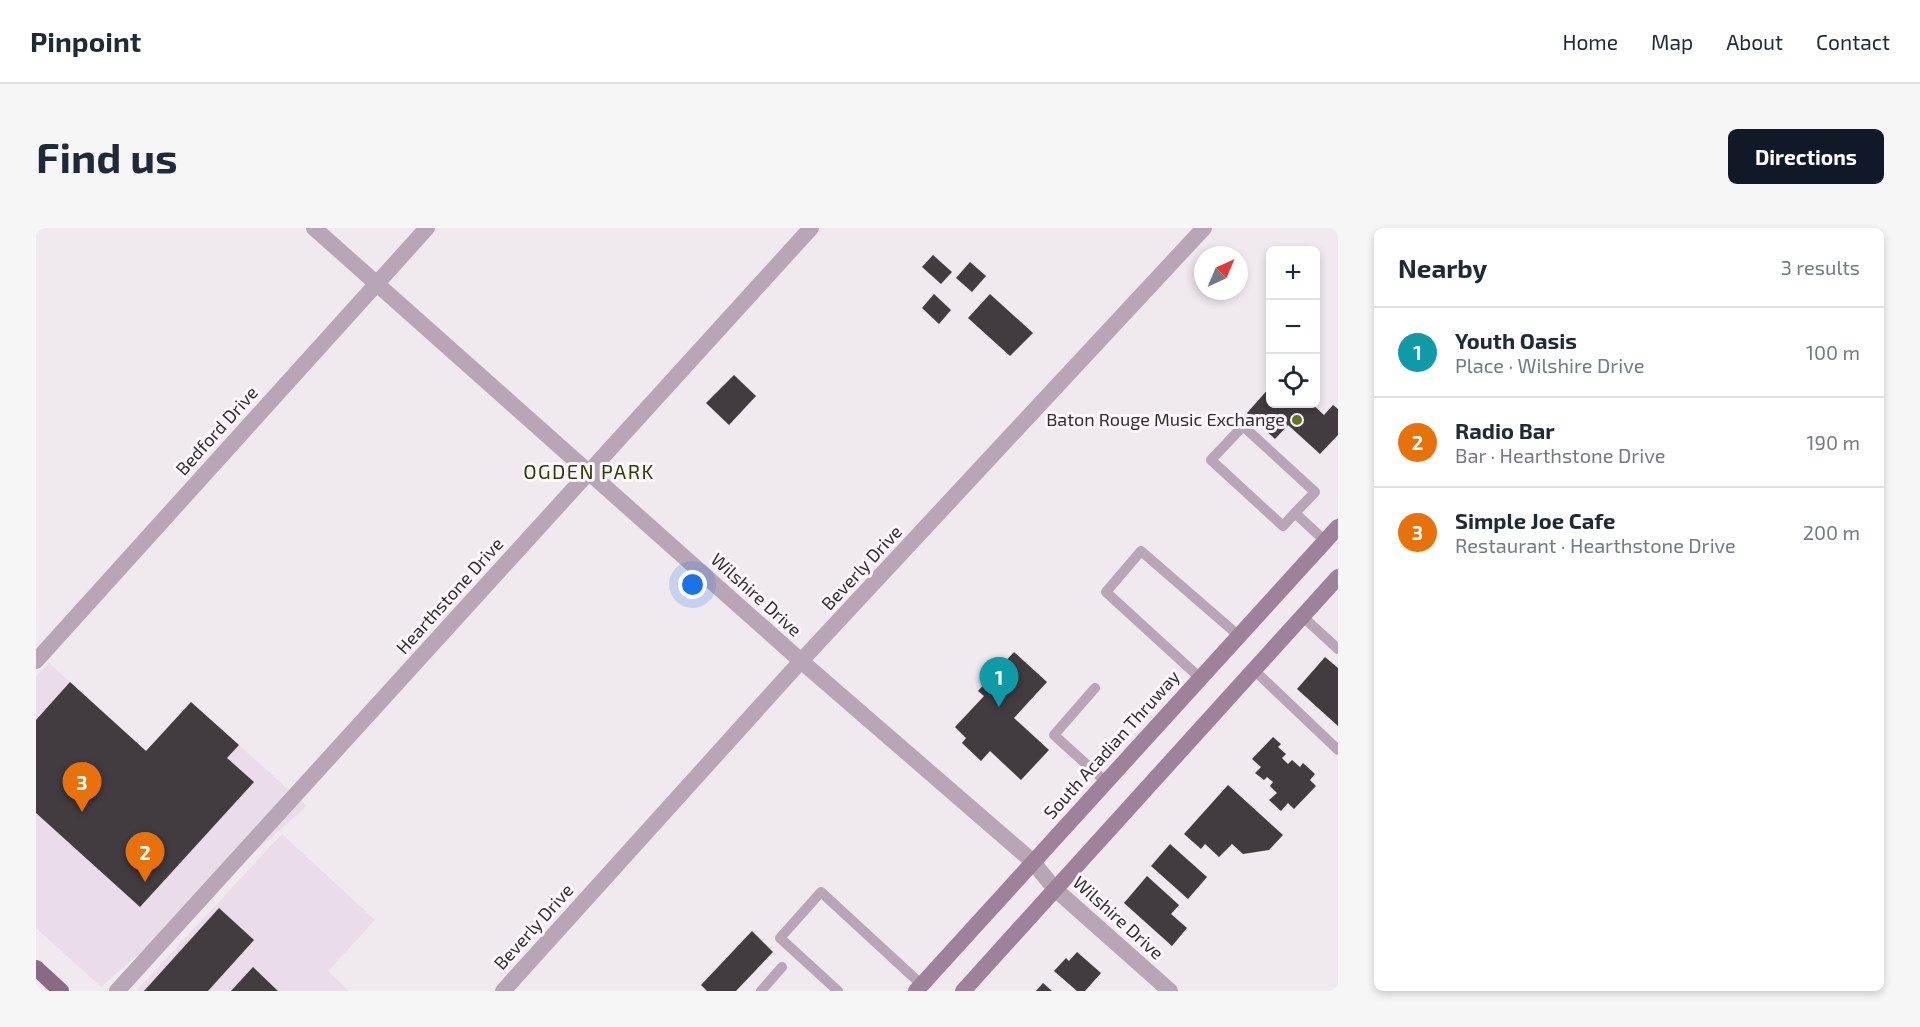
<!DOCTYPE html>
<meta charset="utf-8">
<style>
:root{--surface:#fff;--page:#f6f6f7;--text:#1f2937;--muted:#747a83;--line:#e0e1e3;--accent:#111827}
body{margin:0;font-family:"Exo 2",sans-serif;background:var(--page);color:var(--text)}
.controls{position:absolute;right:18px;top:18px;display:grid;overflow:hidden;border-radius:9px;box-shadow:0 3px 9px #0003}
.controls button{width:54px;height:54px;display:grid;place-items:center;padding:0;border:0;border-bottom:2px solid var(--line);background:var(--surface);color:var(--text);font:30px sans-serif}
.compass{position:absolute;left:1158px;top:18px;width:54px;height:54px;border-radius:50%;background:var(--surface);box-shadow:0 3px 9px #0003;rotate:44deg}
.you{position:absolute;left:657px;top:357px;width:21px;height:21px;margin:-15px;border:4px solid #fff;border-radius:50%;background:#1a73e8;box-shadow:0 0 0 9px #1a73e833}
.badge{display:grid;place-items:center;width:39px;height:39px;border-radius:50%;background:var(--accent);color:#fff;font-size:20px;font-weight:700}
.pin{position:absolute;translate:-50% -50px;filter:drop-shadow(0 2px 3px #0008)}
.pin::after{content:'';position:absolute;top:32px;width:21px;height:18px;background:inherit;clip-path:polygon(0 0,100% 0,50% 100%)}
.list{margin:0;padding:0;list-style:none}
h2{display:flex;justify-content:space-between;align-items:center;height:78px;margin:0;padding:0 24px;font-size:26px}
h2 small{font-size:20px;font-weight:400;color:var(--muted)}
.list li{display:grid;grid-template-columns:39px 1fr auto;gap:18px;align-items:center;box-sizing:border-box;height:90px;padding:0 24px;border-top:2px solid var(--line)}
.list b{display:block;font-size:22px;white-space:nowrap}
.list p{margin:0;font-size:20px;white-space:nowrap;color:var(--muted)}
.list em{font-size:20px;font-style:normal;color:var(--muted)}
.icon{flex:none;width:33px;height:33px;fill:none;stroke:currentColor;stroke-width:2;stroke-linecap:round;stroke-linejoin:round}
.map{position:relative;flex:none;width:1302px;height:763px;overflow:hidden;border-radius:9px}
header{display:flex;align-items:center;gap:36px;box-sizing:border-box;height:84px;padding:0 30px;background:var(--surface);border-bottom:2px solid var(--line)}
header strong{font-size:28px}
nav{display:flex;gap:33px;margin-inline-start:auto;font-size:21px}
.intro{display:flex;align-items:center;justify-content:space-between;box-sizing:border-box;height:144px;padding:0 36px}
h1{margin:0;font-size:42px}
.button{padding:15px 27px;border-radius:9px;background:var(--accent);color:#fff;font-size:21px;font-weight:700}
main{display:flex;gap:36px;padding:0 36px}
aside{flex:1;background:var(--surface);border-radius:9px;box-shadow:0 3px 9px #0003}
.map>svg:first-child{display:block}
</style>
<header>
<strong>Pinpoint</strong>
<nav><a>Home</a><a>Map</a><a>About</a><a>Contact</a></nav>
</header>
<div class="intro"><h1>Find us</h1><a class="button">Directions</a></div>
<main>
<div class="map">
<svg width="1302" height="763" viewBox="0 0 1302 763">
<rect width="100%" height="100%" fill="#f1e9f0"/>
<g fill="#eadce8">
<path d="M13,435L110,523L155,474L271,578L65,759L0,700V449Z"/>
<path d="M246,606L339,692L292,743L313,763H100Z"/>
</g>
<g fill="#423c41">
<path d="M897,27L916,44L905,56L886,39Z"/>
<path d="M934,34L950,48L936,64L920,50Z"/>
<path d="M898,66L915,82L903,96L886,80Z"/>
<path d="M954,66L997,105L974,128L932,90Z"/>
<path d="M698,147L720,168L693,197L670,175Z"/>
<path d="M1234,159V176H1276L1288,187L1297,177L1302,181V207L1284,226L1252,197L1239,211L1211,185Z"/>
<path d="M978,424L1011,454L978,490L1013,522L985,552L954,523L945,533L926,515L930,510L919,499L948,468L942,463Z"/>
<path d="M1289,429L1302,440V498L1261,461Z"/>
<path d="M34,454L110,523L155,474L203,517L191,530L218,554L104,679L0,585V492Z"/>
<path d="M1237,509L1245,516L1242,519L1250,526L1246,530L1252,536L1256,532L1264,539L1267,535L1279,546L1274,552L1280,558L1258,581L1252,575L1245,583L1233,572L1241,565L1234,558L1237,554L1231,549L1228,552L1219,545L1225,539L1216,531Z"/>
<path d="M1192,557L1247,607L1233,622L1207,626L1196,616L1183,629L1169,616L1165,621L1148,606Z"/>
<path d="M1134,616L1171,649L1152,671L1115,638Z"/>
<path d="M1111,648L1143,677L1135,686L1151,700L1136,718L1088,675Z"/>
<path d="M183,680L218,712L172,763H108Z"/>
<path d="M716,703L737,724L700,763H671L665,757Z"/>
<path d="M1041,724L1065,745L1049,763H1041L1018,743L1030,730L1033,733Z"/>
<path d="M217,739L242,763H195Z"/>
<path d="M1007,755L1016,763H1000Z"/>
</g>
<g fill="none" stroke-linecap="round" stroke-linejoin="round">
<g stroke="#b8a5b5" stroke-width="10">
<path d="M1259,285L1247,298L1175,232L1207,198L1279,264L1259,285L1289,313"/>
<path d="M1266,388L1302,421"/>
<path d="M1218,442L1302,522"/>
<path d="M1163,449L1070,364L1105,323L1202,407"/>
<path d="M1059,460L1018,507L1070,554"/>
<path d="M725,763L746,739"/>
<path d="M802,763L744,710L785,664L886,757"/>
</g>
<g stroke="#b8a5b5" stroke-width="16">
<path d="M278,0L765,433L996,633L1019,661L1134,763"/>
<path d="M0,433L391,0"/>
<path d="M81,763L775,0"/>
<path d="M467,763L765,433L1168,0"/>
</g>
<g stroke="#9d8299" stroke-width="16">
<path d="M880,763L1302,299"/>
<path d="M927,763L1302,349"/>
</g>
<path stroke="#8a6985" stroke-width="16" d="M0,740L25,763"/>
</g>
<circle fill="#637524" stroke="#fff7fd" stroke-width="2" cx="1261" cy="192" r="6"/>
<g text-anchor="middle" stroke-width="6" stroke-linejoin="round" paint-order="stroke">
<g font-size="18" fill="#312e30" stroke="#fff7fd" text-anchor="end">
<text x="1249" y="198">Baton Rouge Music Exchange</text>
</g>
<g font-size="18" fill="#312e30" stroke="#fff7fd">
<text transform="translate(181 203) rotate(-48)" y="6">Bedford Drive</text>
<text transform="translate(826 340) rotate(-47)" y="6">Beverly Drive</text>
<text transform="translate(720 367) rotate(42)" y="6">Wilshire Drive</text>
<text transform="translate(414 368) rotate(-48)" y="6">Hearthstone Drive</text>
<text transform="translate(1076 517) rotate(-48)" y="6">South Acadian Thruway</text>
<text transform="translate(1082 690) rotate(42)" y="6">Wilshire Drive</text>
<text transform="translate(498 699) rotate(-48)" y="6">Beverly Drive</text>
</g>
<g font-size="20" letter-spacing="1.5" fill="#303c00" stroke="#fff7fd">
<text x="553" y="251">OGDEN PARK</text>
</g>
</g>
</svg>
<div class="controls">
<button>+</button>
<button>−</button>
<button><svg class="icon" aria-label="locate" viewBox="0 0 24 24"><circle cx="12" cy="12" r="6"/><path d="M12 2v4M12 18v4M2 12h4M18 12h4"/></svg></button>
</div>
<svg class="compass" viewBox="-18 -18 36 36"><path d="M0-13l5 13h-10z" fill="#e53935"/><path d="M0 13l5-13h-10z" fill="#747a83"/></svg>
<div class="you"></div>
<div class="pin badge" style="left:963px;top:479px;background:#0f9aa8">1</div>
<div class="pin badge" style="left:109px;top:654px;background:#e8710a">2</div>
<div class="pin badge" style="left:46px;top:584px;background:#e8710a">3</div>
</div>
<aside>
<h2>Nearby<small>3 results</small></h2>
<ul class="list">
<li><span class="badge" style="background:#0f9aa8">1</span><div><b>Youth Oasis</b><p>Place · Wilshire Drive</p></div><em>100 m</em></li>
<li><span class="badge" style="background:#e8710a">2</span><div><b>Radio Bar</b><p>Bar · Hearthstone Drive</p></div><em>190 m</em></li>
<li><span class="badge" style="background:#e8710a">3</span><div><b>Simple Joe Cafe</b><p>Restaurant · Hearthstone Drive</p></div><em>200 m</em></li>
</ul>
</aside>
</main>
